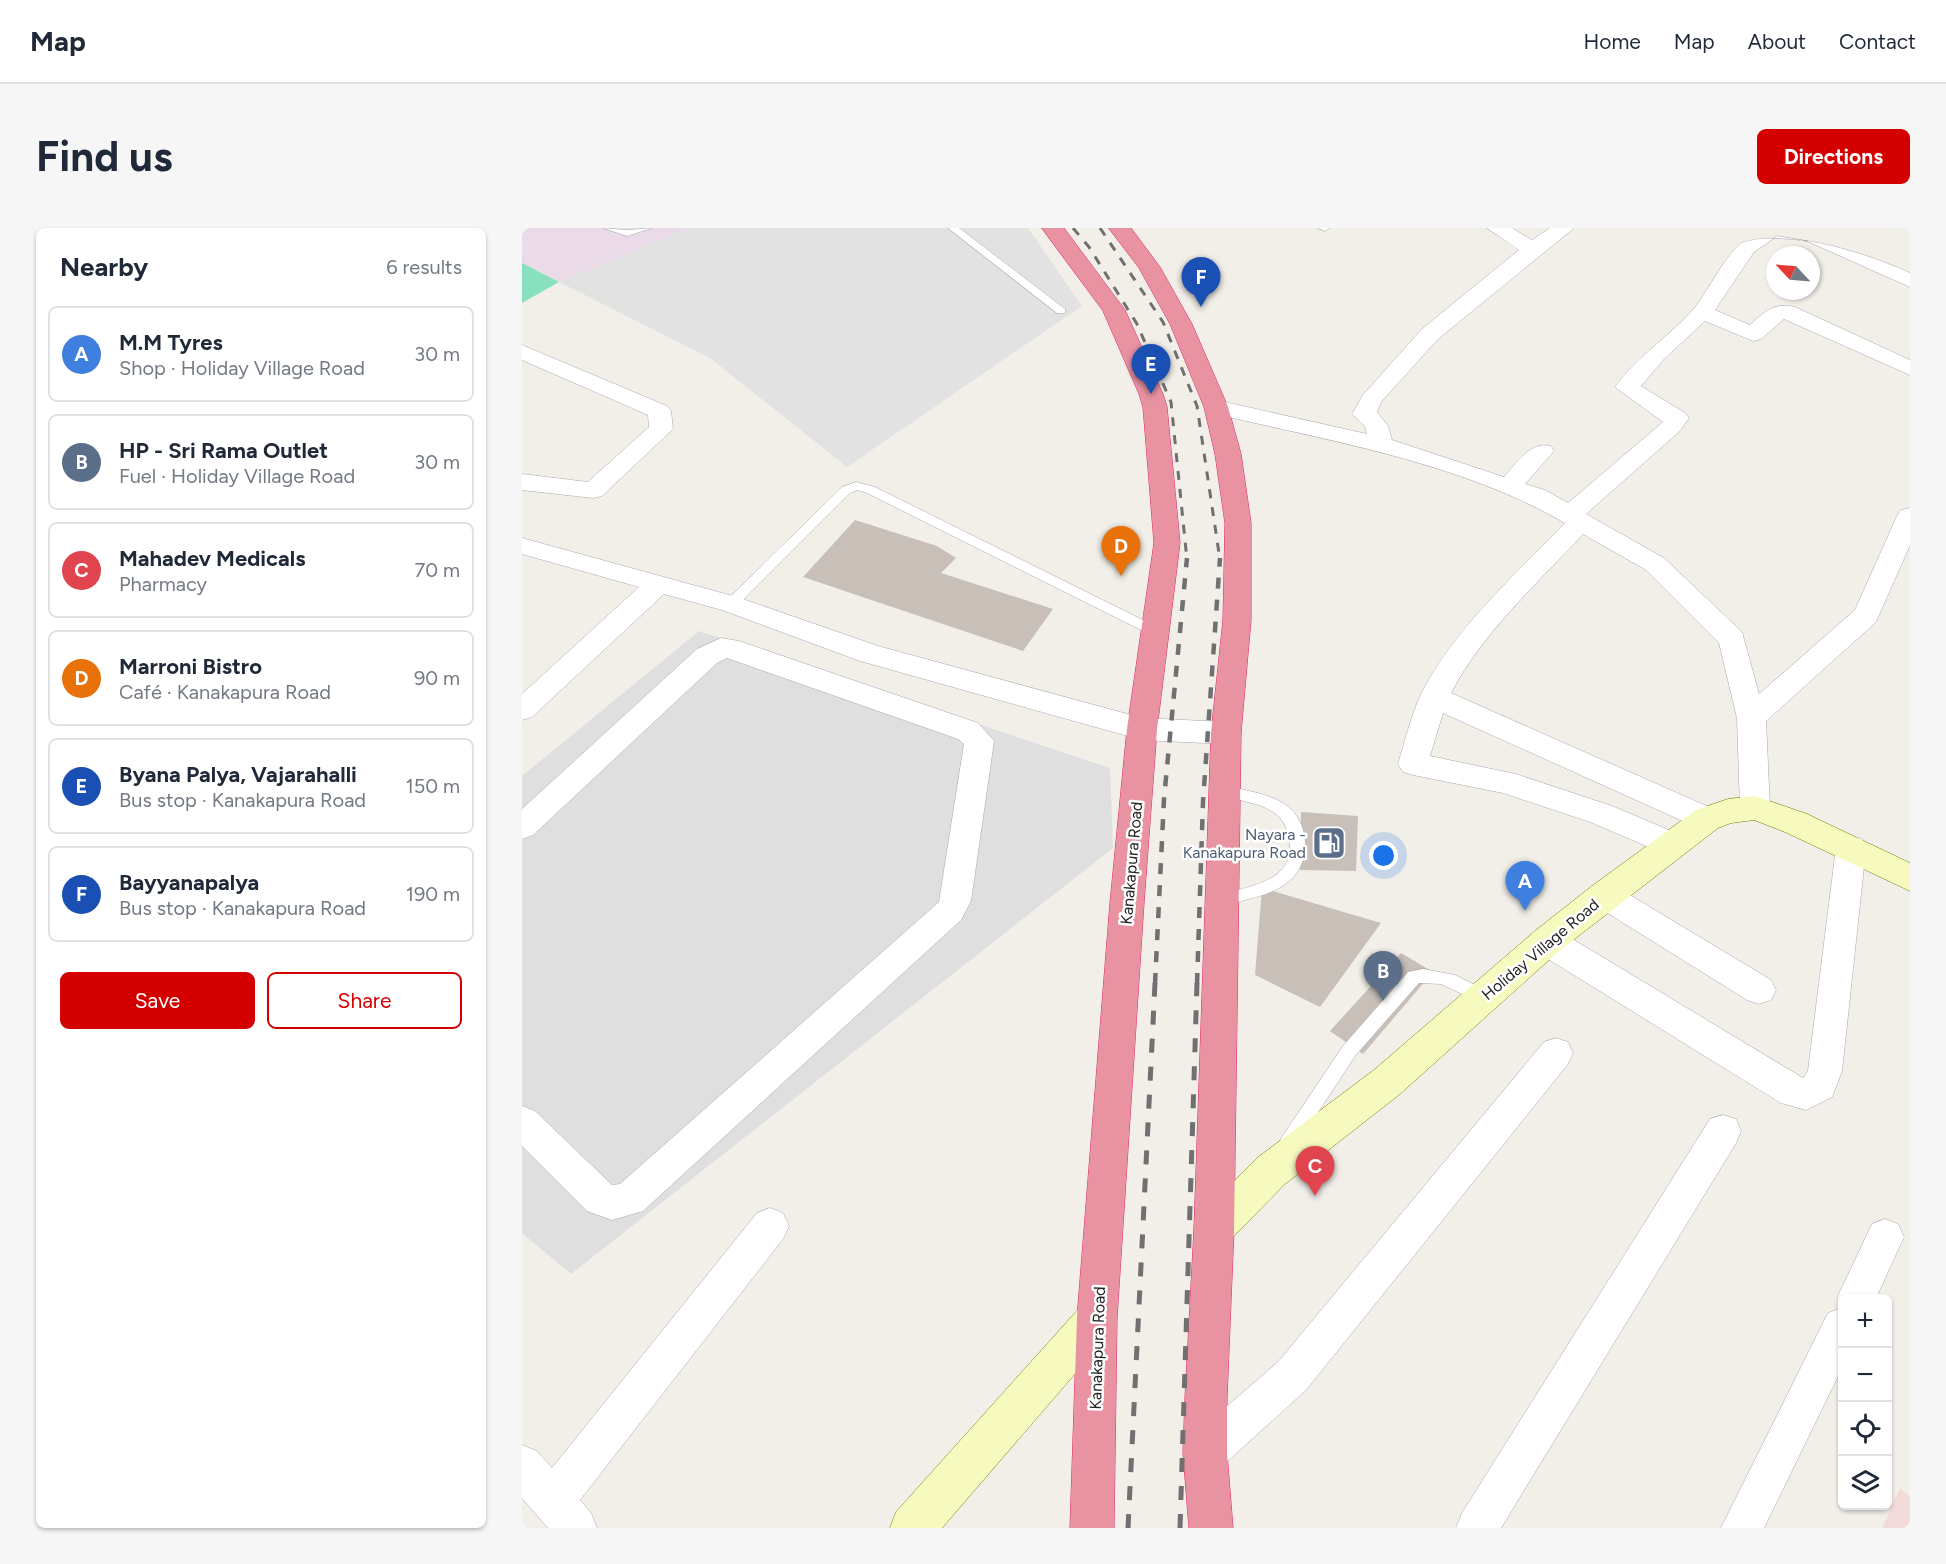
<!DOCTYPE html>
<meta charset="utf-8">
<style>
:root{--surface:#fff;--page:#f6f6f7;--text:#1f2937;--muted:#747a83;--line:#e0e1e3;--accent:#d40000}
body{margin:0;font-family:Figtree,sans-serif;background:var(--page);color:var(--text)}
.controls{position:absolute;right:18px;bottom:18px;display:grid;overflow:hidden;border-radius:9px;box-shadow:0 2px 4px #0004}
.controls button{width:54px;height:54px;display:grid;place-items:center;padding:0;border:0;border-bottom:2px solid var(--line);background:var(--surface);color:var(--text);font:30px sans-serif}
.compass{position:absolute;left:1244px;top:18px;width:54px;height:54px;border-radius:50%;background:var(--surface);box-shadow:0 2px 4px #0004;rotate:296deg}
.you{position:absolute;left:862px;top:628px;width:21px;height:21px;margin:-15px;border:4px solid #fff;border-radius:50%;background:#1a73e8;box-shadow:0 0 0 9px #1a73e833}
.badge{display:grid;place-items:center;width:39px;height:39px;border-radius:50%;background:var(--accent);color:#fff;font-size:20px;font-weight:700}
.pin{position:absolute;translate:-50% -50px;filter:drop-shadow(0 2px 3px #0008)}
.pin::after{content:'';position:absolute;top:32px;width:21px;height:18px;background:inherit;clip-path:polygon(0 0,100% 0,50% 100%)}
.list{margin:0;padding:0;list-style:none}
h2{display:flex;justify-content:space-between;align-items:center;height:78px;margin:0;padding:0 24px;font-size:26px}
h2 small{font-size:20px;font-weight:400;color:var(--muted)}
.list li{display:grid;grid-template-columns:39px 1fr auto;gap:18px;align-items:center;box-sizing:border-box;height:96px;margin:0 12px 12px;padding:0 12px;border:2px solid var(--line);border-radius:9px}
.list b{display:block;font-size:22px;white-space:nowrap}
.list p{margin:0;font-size:20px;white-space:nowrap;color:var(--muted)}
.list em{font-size:20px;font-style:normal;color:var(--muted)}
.actions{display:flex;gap:12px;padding:18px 24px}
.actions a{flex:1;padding:14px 0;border:2px solid var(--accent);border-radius:9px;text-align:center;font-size:21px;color:var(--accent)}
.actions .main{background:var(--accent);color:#fff}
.icon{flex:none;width:33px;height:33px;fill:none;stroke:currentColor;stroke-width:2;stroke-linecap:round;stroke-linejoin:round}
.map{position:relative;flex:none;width:1388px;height:1300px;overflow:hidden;border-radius:9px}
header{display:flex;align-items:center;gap:36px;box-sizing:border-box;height:84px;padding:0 30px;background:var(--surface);border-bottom:2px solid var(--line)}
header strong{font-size:28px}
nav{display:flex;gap:33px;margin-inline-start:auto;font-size:21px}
.intro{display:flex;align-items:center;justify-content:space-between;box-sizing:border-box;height:144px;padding:0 36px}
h1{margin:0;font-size:42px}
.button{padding:15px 27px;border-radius:9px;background:var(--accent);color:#fff;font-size:21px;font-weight:700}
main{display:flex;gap:36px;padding:0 36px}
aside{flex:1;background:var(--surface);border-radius:9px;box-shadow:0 2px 4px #0004}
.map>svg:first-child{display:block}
</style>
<header>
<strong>Map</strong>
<nav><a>Home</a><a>Map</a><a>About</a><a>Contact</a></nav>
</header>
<div class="intro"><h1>Find us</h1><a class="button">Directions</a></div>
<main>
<aside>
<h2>Nearby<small>6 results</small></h2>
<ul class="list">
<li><span class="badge" style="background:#3f7fe0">A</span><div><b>M.M Tyres</b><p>Shop · Holiday Village Road</p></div><em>30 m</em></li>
<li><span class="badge" style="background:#5c6f8a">B</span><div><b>HP - Sri Rama Outlet</b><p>Fuel · Holiday Village Road</p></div><em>30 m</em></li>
<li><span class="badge" style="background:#e0444e">C</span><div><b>Mahadev Medicals</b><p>Pharmacy</p></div><em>70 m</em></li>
<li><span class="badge" style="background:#e8710a">D</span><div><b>Marroni Bistro</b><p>Café · Kanakapura Road</p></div><em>90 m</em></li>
<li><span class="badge" style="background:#1a4fb4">E</span><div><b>Byana Palya, Vajarahalli</b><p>Bus stop · Kanakapura Road</p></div><em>150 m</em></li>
<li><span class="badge" style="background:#1a4fb4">F</span><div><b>Bayyanapalya</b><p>Bus stop · Kanakapura Road</p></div><em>190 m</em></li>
</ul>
<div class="actions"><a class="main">Save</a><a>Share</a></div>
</aside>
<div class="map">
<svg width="1388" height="1300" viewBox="0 0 1388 1300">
<rect width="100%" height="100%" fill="#f2efe9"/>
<path fill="#e0dfdf" d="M177,403L588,540L591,620L49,1046L0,1005V548Z"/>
<path fill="#f2dad9" d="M1378,1260L1388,1269V1300H1360Z"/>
<path fill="#ebdbe8" d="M0,0H168L37,54L0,35Z"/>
<path fill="#88e0be" d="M0,35L37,54L0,75Z"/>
<path fill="#e2e2e2" d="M168,0H506L560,78L325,239L188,130L37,54Z"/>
<g fill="#c7bfb8">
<path d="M333,292L415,318L434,330L419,345L531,381L501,423L281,349Z"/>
<path d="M779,584L836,588L834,643L778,642Z"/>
<path d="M740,660L859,695L798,779L733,747Z"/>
<path d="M879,725L911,744L841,826L808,803Z"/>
</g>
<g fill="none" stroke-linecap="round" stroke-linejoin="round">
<g stroke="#a9a9a9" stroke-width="1">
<g id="lane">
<path d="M81,0L105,2L130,0L105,8Z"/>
<path d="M426,0H437L543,81V85H535Z"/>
<path d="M796,0H808L803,3Z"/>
<path d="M334,254L353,259L639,401L640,404L634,408L629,407L345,265L335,262L328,265L214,379H204V373L320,259Z"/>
<path d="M703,558C722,562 744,565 761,575C790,593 791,639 762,657C744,669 720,672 700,678L695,676L692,672L695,668C713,662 735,659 751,649C762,642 769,631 768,618C766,575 730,577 698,567L696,563Z"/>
<path d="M901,741L933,747L967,764L969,769L967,774L961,776L919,756L897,755L833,828L772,921L766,923L760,921L757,915L760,909L821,818L886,744Z"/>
</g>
</g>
<g stroke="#a9a9a9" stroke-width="1">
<g id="street">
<path d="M965,0H990L1010,12L1028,0H1052L916,111L859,174L855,184L866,198L870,212L982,249C995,235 1008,213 1029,218L1032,223L1003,256L1023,262L1046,275L1141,194L1093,159C1116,127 1150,107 1174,78C1189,58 1201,31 1219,15C1265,0 1342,24 1388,45V59L1285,13L1255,8L1232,24L1193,82L1228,97C1242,84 1252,74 1273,79L1388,132V147L1262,91L1239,111L1231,113L1183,93L1142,131L1119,158L1163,185L1167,190L1158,203L1064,286L1142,330L1220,404L1237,466L1333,382L1375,288L1379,282L1388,280V317L1354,394L1244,493L1248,580L1244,588L1233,592L1222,588L1218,580L1215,490L1197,415L1124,342L1061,306C1015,356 961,404 929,465L1196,583L1200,591L1196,599L1185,603L1174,599L921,485L908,528L994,546L1090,578L1161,608L1165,617L1161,626L1150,629L1068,594L981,565L891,547L881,544L876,536C883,513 889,488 899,466C933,400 991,349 1043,295C936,233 805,213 686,184L682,179L686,174L694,172L845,206L843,198L830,186L841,167L900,101L997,22Z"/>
<path d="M0,117L145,178L149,183L151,201L80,268L71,270L0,262V246L66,254L127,199L126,187L0,132Z"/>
<path d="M0,310L218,370L356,418L620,490L704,494L714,497L718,505L714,513L704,516L620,512L338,433L200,382L142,366L10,489L0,492V466L117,359L0,326Z"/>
<path d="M199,410L217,413L456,495L472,513L449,673L439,692L121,983L90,992L65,983L0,918V878L13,883L90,957L98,956L417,674L442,516L436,511L205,430L195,435L11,607L0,611V581L175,421Z"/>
<path d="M1329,608L1340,611L1344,620L1320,843L1310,869L1284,882L1259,875L1013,723L1009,713L1013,703L1025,700L1037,703L1281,850L1286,843L1314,620L1318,611Z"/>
<path d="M1082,654L1093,658L1249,752L1254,762L1249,772L1237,776L1225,772L1071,676L1066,667L1071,658Z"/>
<path d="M1034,810L1046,814L1051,825L1046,836L784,1162L698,1240L683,1246L668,1240L662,1225L668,1210L756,1134L1022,814Z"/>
<path d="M1201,887L1214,891L1219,903L1214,915L979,1300H934L940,1285L1188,891Z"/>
<path d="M248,980L261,985L267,998L261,1011L58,1272L69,1285L75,1300H26L0,1270V1217L15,1223L30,1240L235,985Z"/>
<path d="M1363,991L1376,996L1382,1009L1354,1070H1320V1140L1242,1300H1199L1306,1085L1319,1080L1315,1070L1350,996Z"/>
</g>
</g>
<g stroke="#707d05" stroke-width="1">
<g id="secondary">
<path d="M1233,568L1285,586L1388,635V663L1263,604L1232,592L1209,595L1196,600L1037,723L878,866L763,956L706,1014L692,1020L678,1014L672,1001L678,988L735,930L852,842L1013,703L1070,658L1174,582L1206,571Z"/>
<path d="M575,1070L589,1076L595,1090L589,1104L420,1300H368L374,1284L561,1076Z"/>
</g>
</g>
<g stroke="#dc2a67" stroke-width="1">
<g id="highway">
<path d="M520,0H542L603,82L641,166L645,179L658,315L635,501L622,675L595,1090L592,1300H548L555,1090L588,675L605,501L632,315L621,179L617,166L581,83Z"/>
<path d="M587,0H609L638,39L670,96L706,179L719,226L729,295V392L719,505L712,1001L705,1170V1225L711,1300H667L661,1225L663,1170L672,1001L689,505L701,392L703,295L693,226L682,179L648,96L617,40Z"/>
</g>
</g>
<use href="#lane" fill="#fff" fill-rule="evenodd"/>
<use href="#street" fill="#fff" fill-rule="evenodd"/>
<use href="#secondary" fill="#f7fabf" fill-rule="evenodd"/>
<use href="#highway" fill="#e892a2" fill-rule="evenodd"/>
<g stroke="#707070" stroke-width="3" stroke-dasharray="9 9" stroke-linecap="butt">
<path d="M551,0L567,19L615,96L649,174L665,332"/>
<path d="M578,0L641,94L675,178L698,332"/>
</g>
<g stroke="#707070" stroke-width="4.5" stroke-dasharray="11 11" stroke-linecap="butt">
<path d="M633,756L642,571L665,330"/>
<path d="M675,756L681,574L698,330"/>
</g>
<g stroke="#707070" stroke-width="5" stroke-dasharray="14 14" stroke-linecap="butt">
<path d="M606,1300L633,755"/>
<path d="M658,1300L675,755"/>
</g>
</g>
<defs>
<g id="fuel-square" transform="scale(1.725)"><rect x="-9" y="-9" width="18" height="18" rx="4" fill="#5c6f8a" stroke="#fff"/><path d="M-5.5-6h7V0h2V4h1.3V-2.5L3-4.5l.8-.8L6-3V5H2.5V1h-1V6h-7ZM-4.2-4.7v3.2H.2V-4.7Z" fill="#fff"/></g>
</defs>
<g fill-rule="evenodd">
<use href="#fuel-square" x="807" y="615"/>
</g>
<g text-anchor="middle" stroke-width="5" stroke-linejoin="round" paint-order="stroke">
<g font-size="16" fill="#4e5e75" stroke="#fff" text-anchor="end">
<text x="784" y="612">Nayara -<tspan x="784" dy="18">Kanakapura Road</tspan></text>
</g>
<g font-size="16" fill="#222" stroke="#fff">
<text transform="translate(609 635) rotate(-85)" y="6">Kanakapura Road</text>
<text transform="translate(1018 721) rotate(-40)" y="6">Holiday Village Road</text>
<text transform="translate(575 1120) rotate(-88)" y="6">Kanakapura Road</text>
</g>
</g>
</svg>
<div class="controls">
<button>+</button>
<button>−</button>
<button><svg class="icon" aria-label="locate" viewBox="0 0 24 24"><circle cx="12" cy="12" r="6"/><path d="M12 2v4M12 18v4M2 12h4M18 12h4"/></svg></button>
<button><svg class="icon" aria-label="layers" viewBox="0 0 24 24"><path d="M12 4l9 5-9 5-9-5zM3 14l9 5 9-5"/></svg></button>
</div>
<svg class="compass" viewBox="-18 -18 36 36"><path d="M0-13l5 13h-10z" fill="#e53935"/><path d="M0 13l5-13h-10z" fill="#747a83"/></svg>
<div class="you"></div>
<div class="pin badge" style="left:1003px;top:683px;background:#3f7fe0">A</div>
<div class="pin badge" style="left:861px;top:773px;background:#5c6f8a">B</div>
<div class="pin badge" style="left:793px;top:968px;background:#e0444e">C</div>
<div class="pin badge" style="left:599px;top:348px;background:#e8710a">D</div>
<div class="pin badge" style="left:629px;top:166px;background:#1a4fb4">E</div>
<div class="pin badge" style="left:679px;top:79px;background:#1a4fb4">F</div>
</div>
</main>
